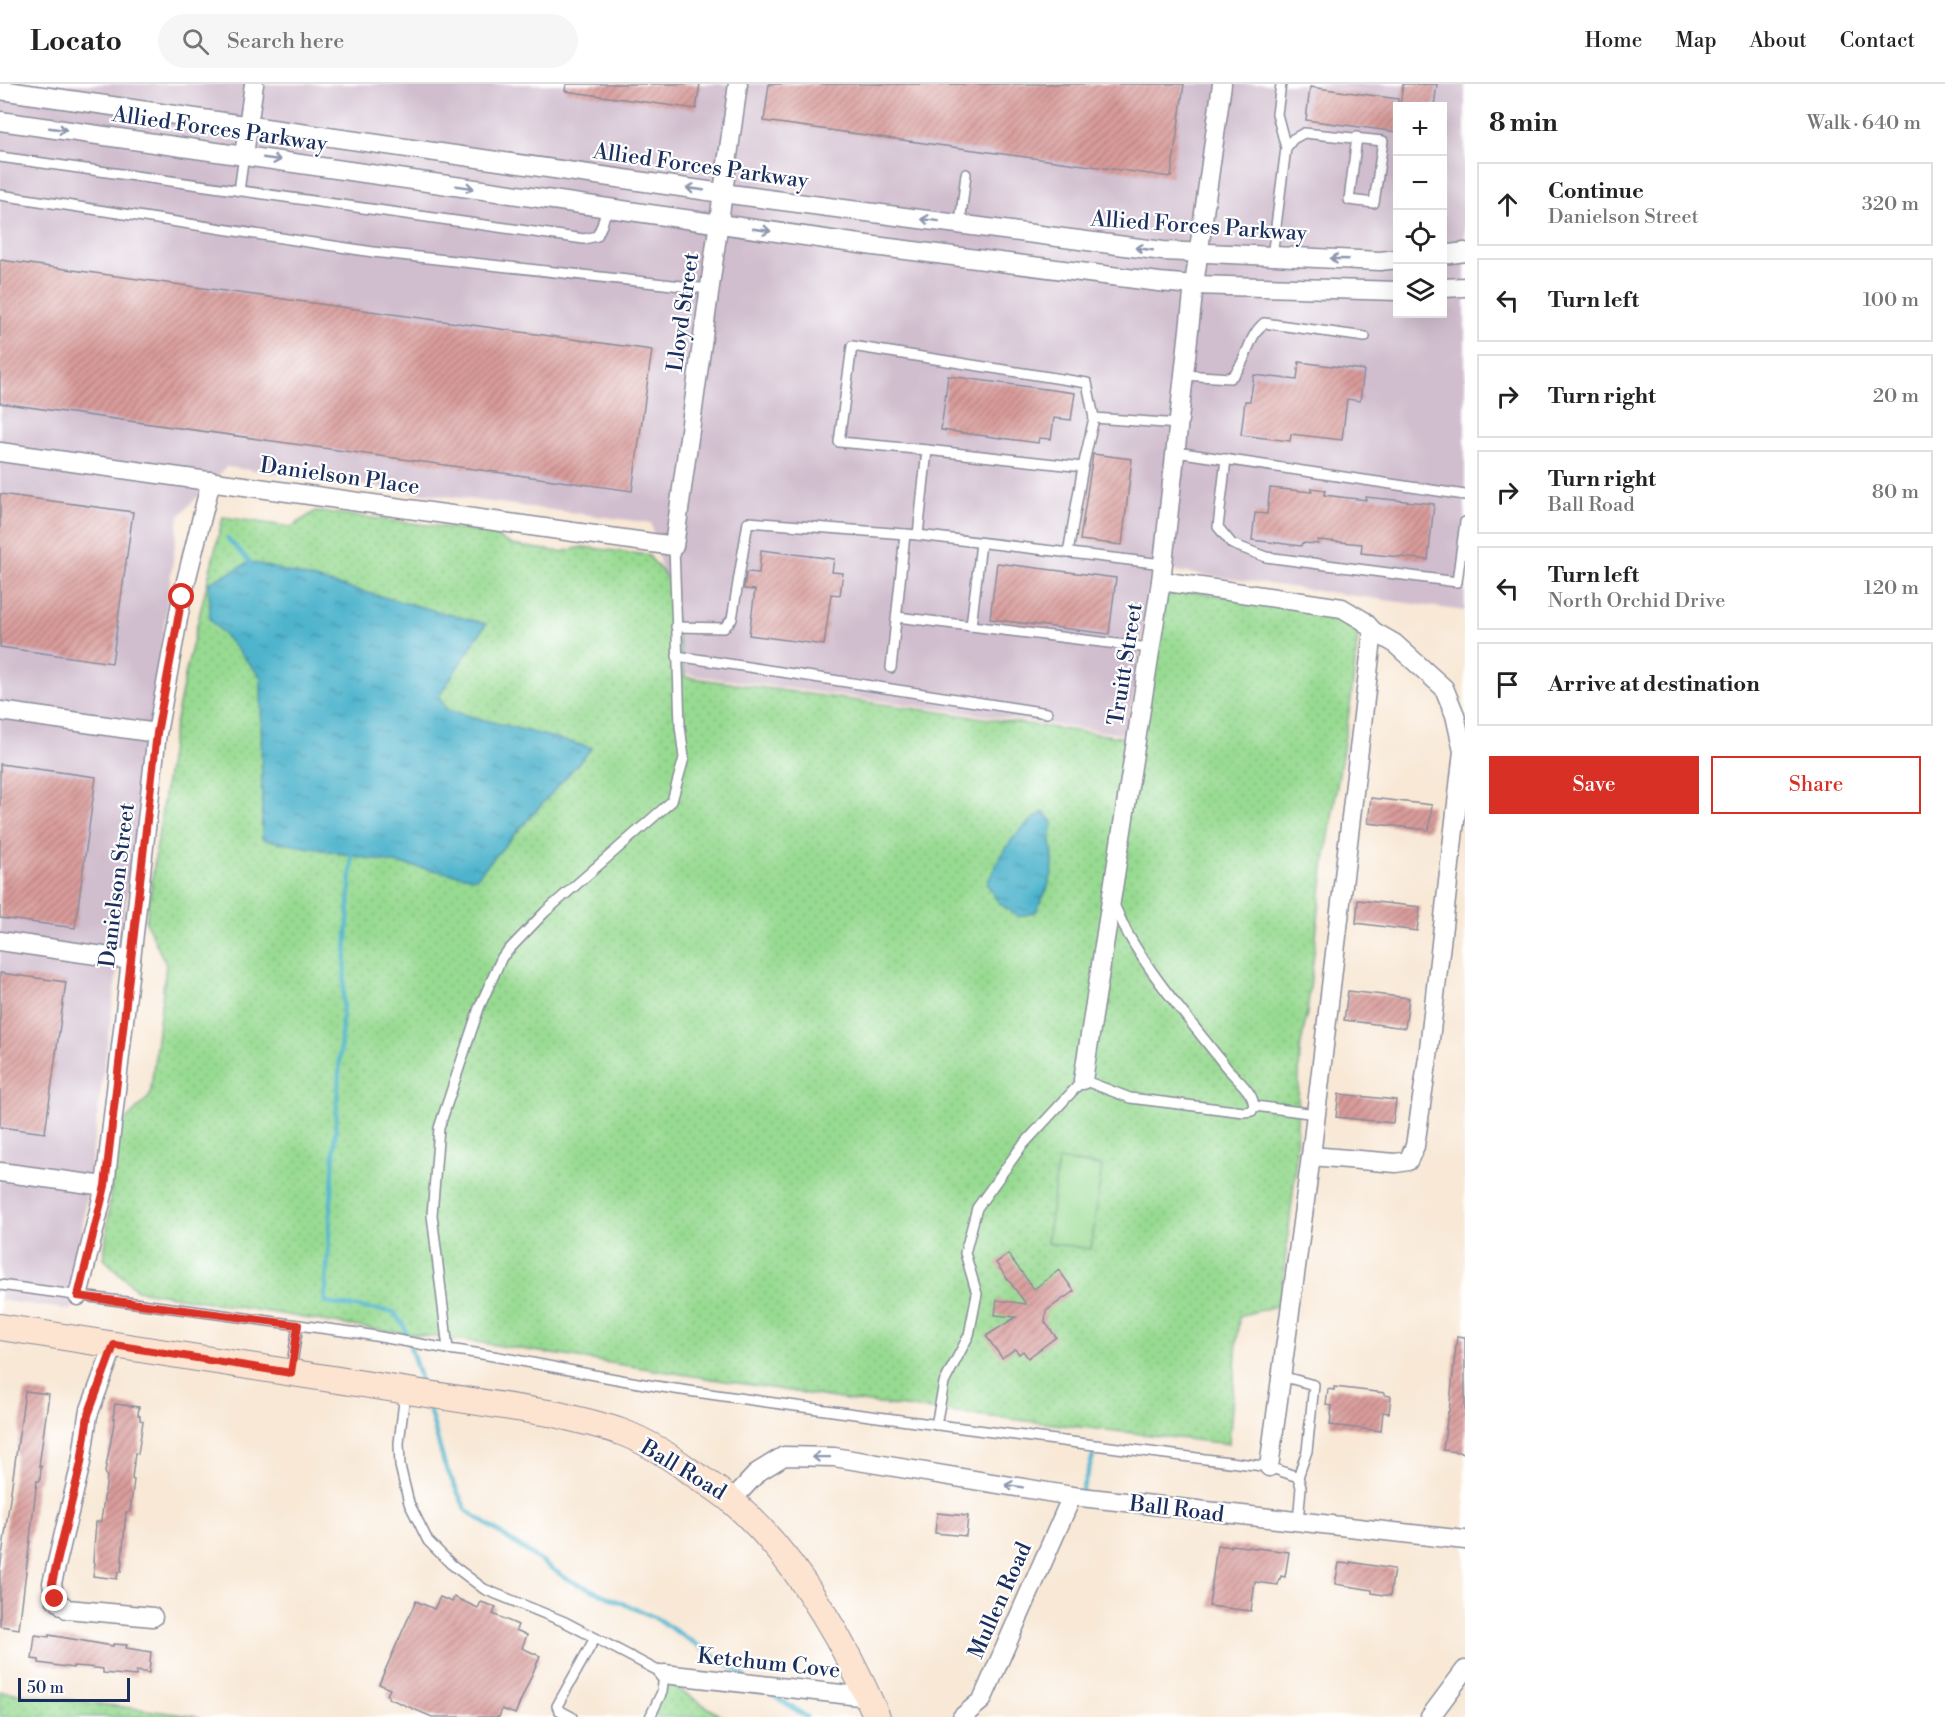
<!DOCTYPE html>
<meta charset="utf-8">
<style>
:root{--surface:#fff;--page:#f6f6f6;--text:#222;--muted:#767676;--line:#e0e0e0;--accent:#d93025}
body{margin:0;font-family:"Libre Bodoni",serif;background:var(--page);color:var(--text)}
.controls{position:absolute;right:18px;top:18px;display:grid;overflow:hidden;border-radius:0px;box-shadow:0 6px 24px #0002}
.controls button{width:54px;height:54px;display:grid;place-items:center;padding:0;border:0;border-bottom:2px solid var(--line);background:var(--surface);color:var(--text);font:30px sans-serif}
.scale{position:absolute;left:18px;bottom:15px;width:112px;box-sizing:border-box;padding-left:6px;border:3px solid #1b2f5e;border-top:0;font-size:16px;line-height:21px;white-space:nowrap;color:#1b2f5e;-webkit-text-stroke:4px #fff;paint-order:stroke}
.stop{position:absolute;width:18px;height:18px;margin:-14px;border:4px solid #d93025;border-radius:50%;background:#fff}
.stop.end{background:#d93025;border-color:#fff;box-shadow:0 2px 6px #0008}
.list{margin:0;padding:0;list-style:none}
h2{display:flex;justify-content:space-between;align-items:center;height:78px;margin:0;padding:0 24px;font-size:26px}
h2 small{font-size:20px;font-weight:400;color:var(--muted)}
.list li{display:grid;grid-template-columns:39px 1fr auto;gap:18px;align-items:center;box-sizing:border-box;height:84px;margin:0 12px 12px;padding:0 12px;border:2px solid var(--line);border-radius:0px}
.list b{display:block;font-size:22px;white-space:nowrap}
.list p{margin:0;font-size:20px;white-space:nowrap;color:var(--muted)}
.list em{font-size:20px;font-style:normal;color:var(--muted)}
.actions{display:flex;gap:12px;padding:18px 24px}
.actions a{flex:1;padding:14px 0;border:2px solid var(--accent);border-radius:0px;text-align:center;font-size:21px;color:var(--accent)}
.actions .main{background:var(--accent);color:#fff}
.icon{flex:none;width:33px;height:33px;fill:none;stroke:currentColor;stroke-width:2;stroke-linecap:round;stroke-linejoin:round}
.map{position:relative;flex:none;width:1465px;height:1633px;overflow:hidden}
header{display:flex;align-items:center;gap:36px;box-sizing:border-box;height:84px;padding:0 30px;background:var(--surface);border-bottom:2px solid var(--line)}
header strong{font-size:28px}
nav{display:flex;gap:33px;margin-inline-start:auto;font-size:21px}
.search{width:420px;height:54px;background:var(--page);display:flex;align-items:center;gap:15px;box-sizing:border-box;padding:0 21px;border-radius:33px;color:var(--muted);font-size:22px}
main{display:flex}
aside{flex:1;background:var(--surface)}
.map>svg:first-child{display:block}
</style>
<header>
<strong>Locato</strong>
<div class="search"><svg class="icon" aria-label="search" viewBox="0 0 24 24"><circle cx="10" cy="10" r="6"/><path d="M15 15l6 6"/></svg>Search here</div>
<nav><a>Home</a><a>Map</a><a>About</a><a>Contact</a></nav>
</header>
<main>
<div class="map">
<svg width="1465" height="1633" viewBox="0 0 1465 1633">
<defs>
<pattern id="grass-dots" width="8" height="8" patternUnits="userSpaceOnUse" patternTransform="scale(1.5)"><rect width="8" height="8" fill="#97da91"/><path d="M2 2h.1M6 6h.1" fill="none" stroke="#82bb7f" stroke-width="1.8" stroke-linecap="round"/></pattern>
<pattern id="water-ripples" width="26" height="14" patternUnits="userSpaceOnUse" patternTransform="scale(1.5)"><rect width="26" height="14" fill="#4db4cc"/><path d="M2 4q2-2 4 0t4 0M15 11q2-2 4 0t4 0" fill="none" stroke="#3f93a9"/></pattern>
<pattern id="building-hatch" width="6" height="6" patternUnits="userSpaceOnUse" patternTransform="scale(1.5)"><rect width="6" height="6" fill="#d99b9a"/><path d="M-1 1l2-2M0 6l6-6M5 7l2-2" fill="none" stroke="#af7f81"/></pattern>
</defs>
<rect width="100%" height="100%" fill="#fff"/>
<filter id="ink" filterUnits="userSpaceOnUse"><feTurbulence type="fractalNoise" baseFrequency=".0167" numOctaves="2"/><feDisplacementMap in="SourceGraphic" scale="12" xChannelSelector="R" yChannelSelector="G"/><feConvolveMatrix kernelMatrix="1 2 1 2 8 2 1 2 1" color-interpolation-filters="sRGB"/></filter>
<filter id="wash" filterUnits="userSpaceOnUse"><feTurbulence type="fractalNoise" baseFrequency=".008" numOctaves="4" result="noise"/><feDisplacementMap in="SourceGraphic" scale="24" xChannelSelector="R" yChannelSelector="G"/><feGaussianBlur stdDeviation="1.35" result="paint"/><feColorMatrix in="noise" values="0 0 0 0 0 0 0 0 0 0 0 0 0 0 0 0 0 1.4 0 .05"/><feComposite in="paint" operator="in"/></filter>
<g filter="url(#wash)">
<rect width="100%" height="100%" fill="#f8e8d5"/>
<path fill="#d0bdce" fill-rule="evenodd" d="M0,0H1465V527L1152,484L1128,651L685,590L651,439L226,383L179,432L71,1226L0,1216ZM1398,22H1442V230H1398Z"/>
<g fill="url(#grass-dots)" stroke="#598478" stroke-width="1.5">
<path d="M316,427L490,449L512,461L561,468L583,463L648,471L668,495L685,593L1127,654L1165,511L1189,507L1338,529L1359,542L1351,615L1324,783L1307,929L1300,966L1295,1091L1280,1221L1239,1232L1229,1360L853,1317L476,1258L377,1246L137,1206L104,1175L117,1045L150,1012L166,881L146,838L172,655L186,587L223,433L291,443Z"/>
<path d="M666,1597L723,1633H648Z"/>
<path d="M0,1607L200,1633H0Z"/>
</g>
<path fill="#97da91" stroke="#598478" stroke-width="1.5" d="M1058,1076L1102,1082L1091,1165L1047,1159Z"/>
<g fill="url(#water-ripples)" stroke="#347295" stroke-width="1.5">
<path d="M250,478L486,540L439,612L447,626L592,664L476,794L262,755L261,593L210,535L209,499Z"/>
<path d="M1044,728L1053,738C1048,755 1052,758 1053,775C1054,795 1044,811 1036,828L1019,833L998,818L987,800C1001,769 1014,746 1044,728Z"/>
</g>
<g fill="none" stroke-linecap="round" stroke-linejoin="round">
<g stroke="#4db4cc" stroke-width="4.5">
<path d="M228,455L250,478"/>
<path d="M352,771L325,1219L394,1228L404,1242L422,1301"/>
<path d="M427,1317L444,1379L466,1426L567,1495L654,1533L745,1592"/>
<path d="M1081,1409L1093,1372"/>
<path d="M770,1609L807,1633"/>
</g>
</g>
<g id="blocks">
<g fill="url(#building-hatch)">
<path d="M566,0H700L696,25L565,7Z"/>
<path d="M769,0H1184L1171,93L764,37Z"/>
<path d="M1403,0H1437L1434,22H1400Z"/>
<path d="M1310,3L1398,15V48L1306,36Z"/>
<path d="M0,176L652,266L632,407L0,319Z"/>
<path d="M1299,278L1364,286L1360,317L1347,315L1342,356L1291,350L1290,357L1241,351L1245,317H1250L1254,291L1297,296Z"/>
<path d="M948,292L1075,309L1071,336L1054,334L1051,355L1039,354L1038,359L941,346Z"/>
<path d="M1093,370L1132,375L1122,461L1080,456Z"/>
<path d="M1270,404L1312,408V404L1325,406L1324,411L1366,416V413L1434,420L1428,476L1361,469L1362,460L1318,456V460L1302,459L1301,462L1252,456L1255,429L1267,430Z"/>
<path d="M0,410L133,428L112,579L0,563Z"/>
<path d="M761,466L834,475L832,488L843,489L840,511L831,510L824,561L749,551L755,506L744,505L746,490L747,488L759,489Z"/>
<path d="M997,479L1116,494L1109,550L990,535Z"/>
<path d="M0,680L96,693L75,844L0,834Z"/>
<path d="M1371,714L1432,721L1429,746L1368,739Z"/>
<path d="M1358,816L1420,823L1417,847L1356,839Z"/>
<path d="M0,889L66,898L45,1049L0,1043Z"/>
<path d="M1348,907L1409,914L1405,944L1344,936Z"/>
<path d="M1339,1010L1396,1016L1393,1039L1336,1033Z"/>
<path d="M1008,1170L1034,1205L1059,1186L1074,1207L1046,1227L1045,1238L1056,1253L1028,1274L1023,1267L1019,1270L1015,1265L1002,1274L986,1252L1016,1233L995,1231L997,1216L1026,1220L996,1179Z"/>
<path d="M1457,1252L1465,1253V1369L1443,1366L1448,1328H1449Z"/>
<path d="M1334,1303L1385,1309V1311L1391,1312L1389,1329L1383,1328L1381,1347L1330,1341L1332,1322L1326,1321L1328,1305L1334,1306Z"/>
<path d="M25,1307L49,1310L39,1382H41L40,1397H37L19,1545L0,1542V1486Z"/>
<path d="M115,1320L139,1323L138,1331L140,1332V1336L143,1337L138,1370L135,1369L132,1395L134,1396L130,1428H126L121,1488H118L117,1495L93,1492L95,1479L93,1478L96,1438L101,1437L107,1393L105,1388L115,1334H113Z"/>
<path d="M937,1429L968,1432L966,1452L935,1449Z"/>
<path d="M1217,1461L1231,1463V1461L1289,1468L1285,1493L1281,1492L1280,1495H1279L1278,1501L1255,1498L1251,1527L1209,1522Z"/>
<path d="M1350,1478L1394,1485L1390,1512L1372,1509V1506L1335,1500L1339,1479L1350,1480Z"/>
<path d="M440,1513L452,1518L454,1513L478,1524L481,1518L496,1523L493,1530L518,1541L516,1546L527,1551L522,1564L540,1572L515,1630L502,1625L499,1633H432L388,1614L389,1612L387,1611L390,1605L379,1600L416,1517L434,1525Z"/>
<path d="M35,1551L49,1553V1551L113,1562V1560L127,1561L126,1564L151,1568L149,1589L136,1587V1592L103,1589V1585L88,1583L73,1582V1584L39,1579V1576L32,1575Z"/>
</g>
</g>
</g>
<g filter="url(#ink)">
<use href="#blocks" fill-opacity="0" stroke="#8a8c9a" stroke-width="1.5"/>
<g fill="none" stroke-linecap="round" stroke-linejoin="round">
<g stroke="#8a8c9a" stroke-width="12">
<g id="lane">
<path d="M1281,0L1277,30L1286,64"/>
<path d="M0,73L584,155L597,152L602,141L607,123"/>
<path d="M239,107L244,71"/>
<path d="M0,111L373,168L709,205"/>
<path d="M960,140L966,90"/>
<path d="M1272,173L1286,64L1293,55L1304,49L1383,57L1374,119L1349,116L1357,53"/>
<path d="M1184,291L1230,294C1248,280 1246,254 1264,239L1365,253"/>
<path d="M927,366L1083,383"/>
<path d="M1176,368L1465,411"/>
<path d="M1226,375L1218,443L1232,460L1266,473L1457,498L1465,438"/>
<path d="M981,459L971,542L1150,564"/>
<path d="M674,462L680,642L684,674L672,717L545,828L502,873L479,924L439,1044L432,1131L448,1265C524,1275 599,1294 675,1305C873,1334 1071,1358 1269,1383L1298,1393L1301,1403L1298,1438"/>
<path d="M1068,469L1083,383L1094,334"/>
<path d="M1163,480L918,451L927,366L839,358L852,262L1087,299L1094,334L1179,340"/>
<path d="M897,533L971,542"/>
<path d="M676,543L724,544L732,535L748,438L918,451"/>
<path d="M677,572L1047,629"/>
<path d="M891,584L905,450"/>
<path d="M1255,1022L1316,1030"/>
<path d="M0,1201L358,1249L448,1265"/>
<path d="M291,1286L298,1241"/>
<path d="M1281,1292L1314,1301L1307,1367L1298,1393"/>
<path d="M405,1309L399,1359L400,1382L409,1419L428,1457L451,1480L484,1505L565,1538L664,1590L662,1608L650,1633"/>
<path d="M936,1341L944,1299L969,1251L977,1210L965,1169L977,1124L1021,1063L1083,996L1130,1014L1244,1028L1252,1027C1260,1013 1235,994 1226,983C1193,940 1156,899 1129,852C1123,842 1119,830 1113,819"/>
<path d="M572,1633L559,1626L557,1622L595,1554"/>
</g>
</g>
<g stroke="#8a8c9a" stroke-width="21">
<g id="street">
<path d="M0,6L722,109L1163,167L1380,177L1398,175"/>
<path d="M0,37L874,162L1159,198L1194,201L1398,207"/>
<path d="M244,71L254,0"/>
<path d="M1442,171L1465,168"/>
<path d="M1442,204L1465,203"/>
<path d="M0,368L674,462L738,0"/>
<path d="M1161,497L1342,524L1364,537L1373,547L1394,559L1444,604L1455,631L1463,667L1428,973L1415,1062L1408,1077L1396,1079L1311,1072"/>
<path d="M0,627L157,649"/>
<path d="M0,857L131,876"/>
<path d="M1083,996L1161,497L1194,201L1222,0"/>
<path d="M0,1088L105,1102"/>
<path d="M78,1212L105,1102L157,649L182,513L211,397"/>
<path d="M114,1261L88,1331L81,1379L52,1499L55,1515L67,1525L153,1533"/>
<path d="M1269,1383L1311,1072L1373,547"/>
<path d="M732,1416L758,1388L784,1372L834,1373L1072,1412L1465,1456"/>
<path d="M664,1590L868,1613"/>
<path d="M962,1633L982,1616L1072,1412"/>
<path d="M1430,1633L1465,1586"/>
</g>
</g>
<g stroke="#8a8c9a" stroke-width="28">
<path id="secondary" d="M0,1243L555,1330C577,1336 600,1340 621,1348C646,1357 671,1373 692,1389C706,1398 721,1407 733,1418C797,1474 843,1556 877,1633"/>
</g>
<use href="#lane" stroke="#fff" stroke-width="9"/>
<use href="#street" stroke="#fff" stroke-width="18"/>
<use href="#secondary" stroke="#fde4d1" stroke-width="26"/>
</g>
<defs><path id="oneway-shaft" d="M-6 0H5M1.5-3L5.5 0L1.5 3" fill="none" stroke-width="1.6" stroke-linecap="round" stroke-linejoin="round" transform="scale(1.5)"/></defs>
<g stroke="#8d97ae">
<use href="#oneway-shaft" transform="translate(58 45) rotate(8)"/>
<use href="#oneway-shaft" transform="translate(272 75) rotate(8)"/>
<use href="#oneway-shaft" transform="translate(465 103) rotate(8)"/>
<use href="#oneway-shaft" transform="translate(695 105) rotate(-172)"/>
<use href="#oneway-shaft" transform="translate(930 136) rotate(-173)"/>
<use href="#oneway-shaft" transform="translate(762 146) rotate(8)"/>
<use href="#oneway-shaft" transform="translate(1144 165) rotate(-172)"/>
<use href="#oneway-shaft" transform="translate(1339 175) rotate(-178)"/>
<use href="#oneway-shaft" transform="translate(821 1373) rotate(-179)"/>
<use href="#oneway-shaft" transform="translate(1014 1402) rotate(-171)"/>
</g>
</g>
<g fill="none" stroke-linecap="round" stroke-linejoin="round" filter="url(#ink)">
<path stroke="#d93025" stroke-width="8" d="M55,1515L52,1499L81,1379L88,1331L114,1261L291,1289L298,1241L78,1212L105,1102L157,649L182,513"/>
</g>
<g text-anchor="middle" stroke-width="4.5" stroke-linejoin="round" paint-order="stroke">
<g font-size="22" fill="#1b2f5e" stroke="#fff">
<text transform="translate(220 44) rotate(8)" y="8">Allied Forces Parkway</text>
<text transform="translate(701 81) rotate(8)" y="8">Allied Forces Parkway</text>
<text transform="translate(1199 141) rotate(4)" y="8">Allied Forces Parkway</text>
<text transform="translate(682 228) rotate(-82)" y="8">Lloyd Street</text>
<text transform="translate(340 391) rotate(8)" y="8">Danielson Place</text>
<text transform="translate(1124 580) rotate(-81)" y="8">Truitt Street</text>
<text transform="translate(116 801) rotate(-83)" y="8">Danielson Street</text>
<text transform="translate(684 1385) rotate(31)" y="8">Ball Road</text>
<text transform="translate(1177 1424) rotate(7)" y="8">Ball Road</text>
<text transform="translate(999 1516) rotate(-66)" y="8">Mullen Road</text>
<text transform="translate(769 1578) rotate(6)" y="8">Ketchum Cove</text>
</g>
</g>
</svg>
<div class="controls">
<button>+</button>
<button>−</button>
<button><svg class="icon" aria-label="locate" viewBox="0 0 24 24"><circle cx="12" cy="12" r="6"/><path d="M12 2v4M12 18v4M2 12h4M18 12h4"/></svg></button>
<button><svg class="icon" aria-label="layers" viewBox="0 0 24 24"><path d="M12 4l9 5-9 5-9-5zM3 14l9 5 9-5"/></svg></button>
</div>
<div class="scale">50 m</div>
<div class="stop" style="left:182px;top:513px"></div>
<div class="stop end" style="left:55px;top:1515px"></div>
</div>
<aside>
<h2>8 min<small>Walk · 640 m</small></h2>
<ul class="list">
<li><svg class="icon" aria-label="ahead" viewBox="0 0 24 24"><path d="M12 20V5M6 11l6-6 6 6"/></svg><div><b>Continue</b><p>Danielson Street</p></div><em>320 m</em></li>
<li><svg class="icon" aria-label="left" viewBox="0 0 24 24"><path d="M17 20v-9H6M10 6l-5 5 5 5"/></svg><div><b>Turn left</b></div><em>100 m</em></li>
<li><svg class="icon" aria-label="right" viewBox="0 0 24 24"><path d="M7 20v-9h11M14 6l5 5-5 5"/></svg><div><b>Turn right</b></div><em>20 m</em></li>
<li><svg class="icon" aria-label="right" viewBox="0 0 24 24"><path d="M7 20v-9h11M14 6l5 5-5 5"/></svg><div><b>Turn right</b><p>Ball Road</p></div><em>80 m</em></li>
<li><svg class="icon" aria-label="left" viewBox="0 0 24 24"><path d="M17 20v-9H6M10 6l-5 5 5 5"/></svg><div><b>Turn left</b><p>North Orchid Drive</p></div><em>120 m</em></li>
<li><svg class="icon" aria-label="arrive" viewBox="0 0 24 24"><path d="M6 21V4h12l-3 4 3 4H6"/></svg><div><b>Arrive at destination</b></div></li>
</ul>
<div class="actions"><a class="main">Save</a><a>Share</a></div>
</aside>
</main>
